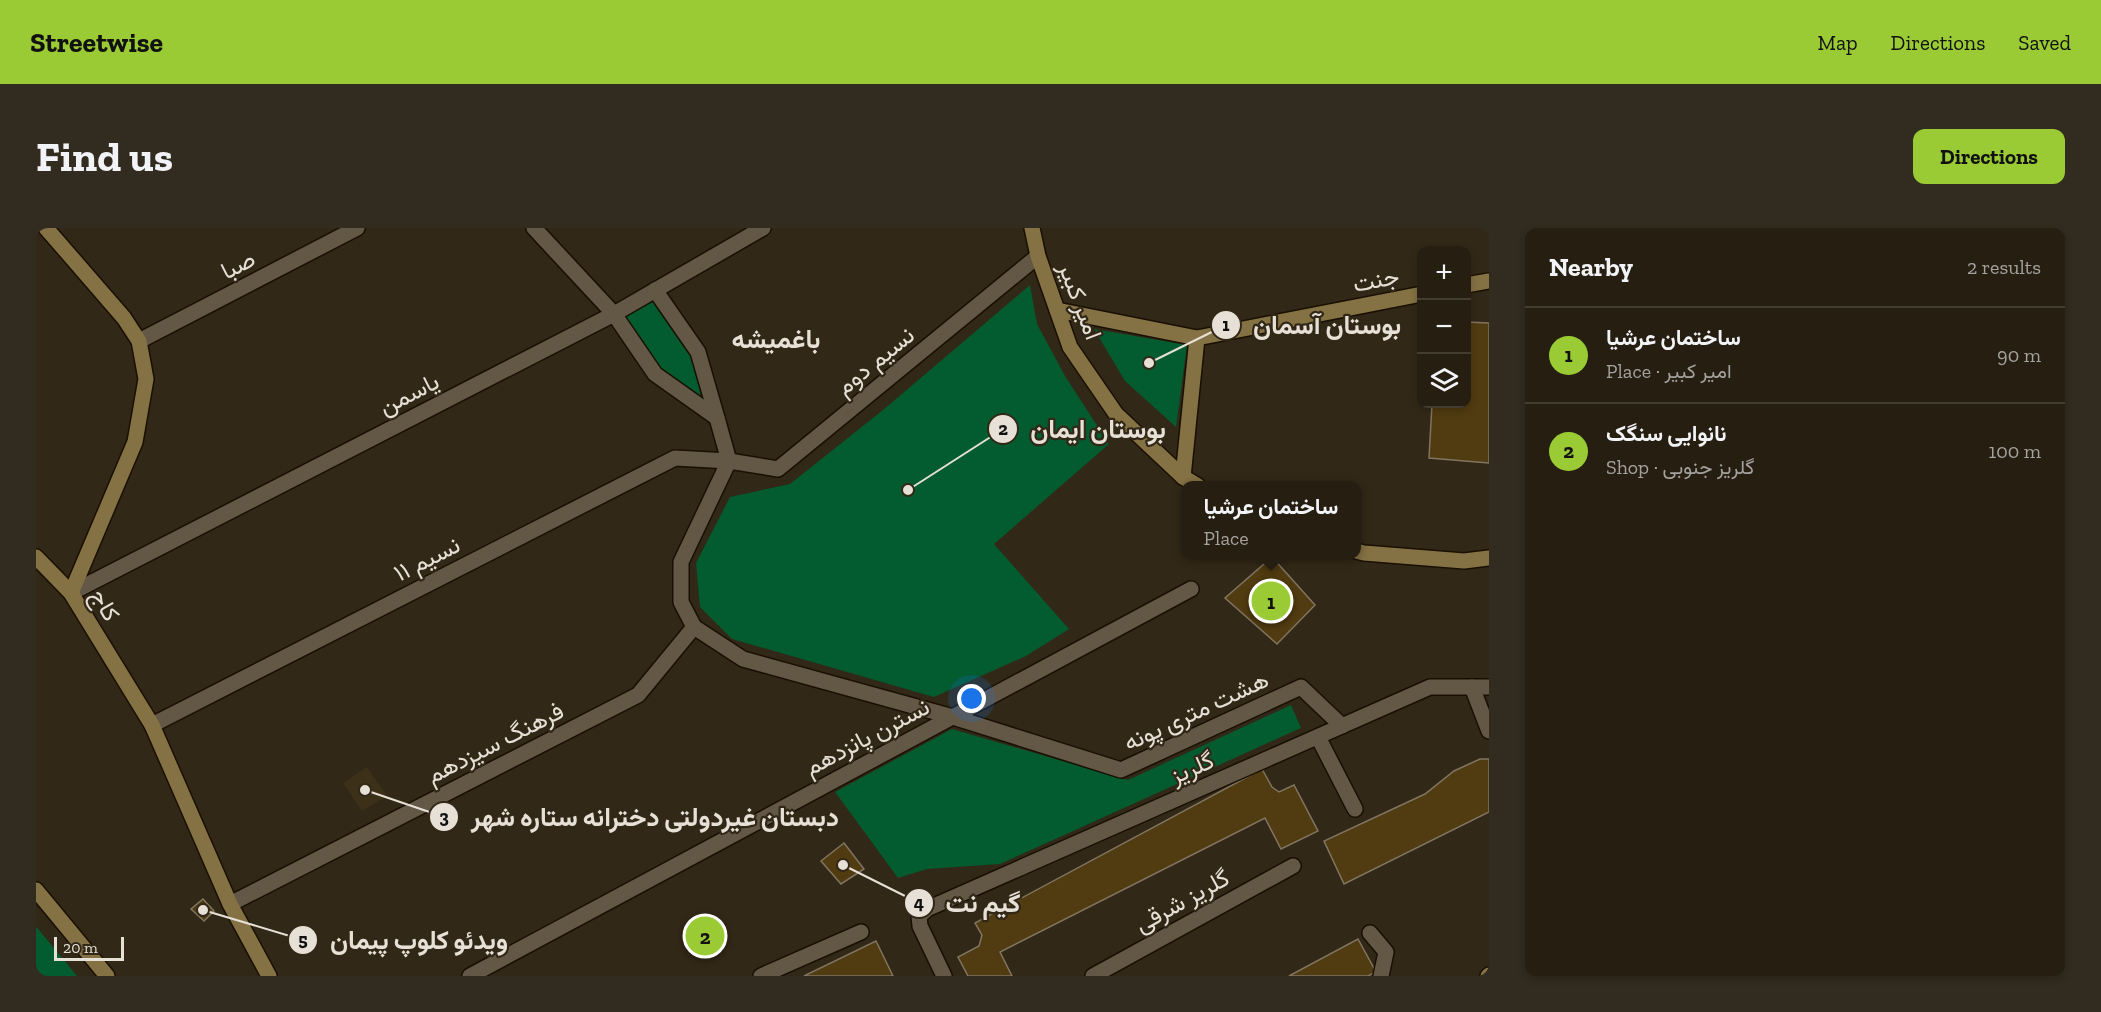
<!DOCTYPE html>
<meta charset="utf-8">
<style>
:root{--surface:#261e11;--page:#322b1f;--text:#f1f3f6;--muted:#a4a29f;--line:#423c31;--accent:#9acb34}
body{margin:0;font-family:"Zilla Slab",Vazirmatn,serif;background:var(--page);color:var(--text)}
.controls{position:absolute;right:18px;top:18px;display:grid;overflow:hidden;border-radius:12px;box-shadow:0 3px 9px #0003}
.controls button{width:54px;height:54px;display:grid;place-items:center;padding:0;border:0;border-bottom:2px solid var(--line);background:var(--surface);color:var(--text);font:30px sans-serif}
.scale{position:absolute;left:18px;bottom:15px;width:70px;box-sizing:border-box;padding-left:6px;border:3px solid #e7e0d6;border-top:0;font-size:16px;line-height:21px;white-space:nowrap;color:#e7e0d6;-webkit-text-stroke:4px #322817;paint-order:stroke}
.you{position:absolute;left:936px;top:471px;width:21px;height:21px;margin:-15px;border:4px solid #fff;border-radius:50%;background:#1a73e8;box-shadow:0 0 0 9px #1a73e833}
.badge{display:grid;place-items:center;width:39px;height:39px;border-radius:50%;background:var(--accent);color:#111;font-size:20px;font-weight:700}
.pin{position:absolute;translate:-50% -50%;border:3px solid #fff;box-shadow:0 2px 6px #0006}
.popup{position:absolute;left:1145px;top:253px;width:180px;height:78px;box-sizing:border-box;display:grid;place-content:center;border-radius:12px;background:var(--surface);filter:drop-shadow(0 2px 4px #0005);font-size:20px;white-space:nowrap;color:var(--muted)}
.popup b{font-size:22px;color:var(--text)}
.popup::after{content:'';position:absolute;left:50%;top:100%;margin-left:-12px;border:12px solid transparent;border-top-color:var(--surface)}
.list{margin:0;padding:0;list-style:none}
h2{display:flex;justify-content:space-between;align-items:center;height:78px;margin:0;padding:0 24px;font-size:26px}
h2 small{font-size:20px;font-weight:400;color:var(--muted)}
.list li{display:grid;grid-template-columns:39px 1fr auto;gap:18px;align-items:center;box-sizing:border-box;height:96px;padding:0 24px;border-top:2px solid var(--line)}
.list b{display:block;font-size:22px;white-space:nowrap}
.list p{margin:0;font-size:20px;white-space:nowrap;color:var(--muted)}
.list em{font-size:20px;font-style:normal;color:var(--muted)}
.icon{flex:none;width:33px;height:33px;fill:none;stroke:currentColor;stroke-width:2;stroke-linecap:round;stroke-linejoin:round}
.map{position:relative;flex:none;width:1453px;height:748px;overflow:hidden;border-radius:12px}
header{display:flex;align-items:center;gap:36px;box-sizing:border-box;height:84px;padding:0 30px;background:var(--accent);color:#111}
header strong{font-size:28px}
nav{display:flex;gap:33px;margin-inline-start:auto;font-size:21px}
.intro{display:flex;align-items:center;justify-content:space-between;box-sizing:border-box;height:144px;padding:0 36px}
h1{margin:0;font-size:42px}
.button{padding:15px 27px;border-radius:12px;background:var(--accent);color:#111;font-size:21px;font-weight:700}
main{display:flex;gap:36px;padding:0 36px}
aside{flex:1;background:var(--surface);border-radius:12px;box-shadow:0 3px 9px #0003}
.map>svg:first-child{display:block}
</style>
<header>
<strong>Streetwise</strong>
<nav><a>Map</a><a>Directions</a><a>Saved</a></nav>
</header>
<div class="intro"><h1>Find us</h1><a class="button">Directions</a></div>
<main>
<div class="map">
<svg width="1453" height="748" viewBox="0 0 1453 748">
<rect width="100%" height="100%" fill="#322817"/>
<path fill="#3d3019" d="M331,539L351,568L326,583L307,555Z"/>
<g fill="#035b30">
<path d="M994,57L1001,96L1029,148L1073,216L958,316L1033,401L990,428L898,469L696,411L664,379L660,335L694,269L754,256L847,182Z"/>
<path d="M617,71L654,122L666,173L625,141L587,88Z"/>
<path d="M1058,101L1151,117L1140,199L1089,153Z"/>
<path d="M1255,477L1265,500L964,636L891,641L862,650L799,564L916,501L1092,552Z"/>
<path d="M0,699L3,702L41,748H0Z"/>
</g>
<g fill="#513b10" stroke="#807561" stroke-width="1.5">
<path d="M1430,94L1453,95V235L1393,230L1396,176H1430Z"/>
<path d="M1236,329L1279,377L1241,416L1189,370Z"/>
<path d="M1444,531H1453V584L1308,656L1288,613L1389,566L1418,543Z"/>
<path d="M1226,541L1236,559L1243,564L1258,557L1282,603L1245,621L1229,590L964,724L976,748H932L922,729L943,718L946,707L939,695Z"/>
<path d="M808,615L828,641L805,656L785,633Z"/>
<path d="M167,671L178,683L168,693L155,681Z"/>
<path d="M670,687L688,715L667,728L649,701Z"/>
<path d="M1322,711L1340,744L1332,748H1253Z"/>
<path d="M840,713L857,748H768Z"/>
</g>
<g fill="none" stroke-linecap="round" stroke-linejoin="round">
<g stroke="#191002" stroke-width="18">
<g id="street">
<path d="M498,0L578,86L619,146L681,190L662,124L619,62"/>
<path d="M103,113L321,0"/>
<path d="M681,190L693,233L645,334V374L658,399L707,431L917,489L1085,542L1265,459L1306,498"/>
<path d="M35,365L578,86L727,0"/>
<path d="M1436,459L1453,503"/>
<path d="M116,497L639,230L693,233L742,241L1002,28"/>
<path d="M1282,509L1319,581"/>
<path d="M194,676L602,467L658,399"/>
<path d="M1334,705L1350,724L1345,748"/>
<path d="M434,748L1155,361"/>
<path d="M725,748L825,704"/>
<path d="M908,748L884,698L883,688L891,681L1394,459H1453"/>
<path d="M1057,748L1257,638"/>
</g>
</g>
<g stroke="#191002" stroke-width="18">
<g id="secondary">
<path d="M10,0L88,90L103,113L110,151L99,214L35,365"/>
<path d="M996,0L1002,28L1034,119L1080,186L1147,249L1162,258"/>
<path d="M1430,57L1453,53"/>
<path d="M1021,82L1161,110L1147,249"/>
<path d="M1161,110L1386,66"/>
<path d="M1320,323L1328,325L1428,333L1453,330"/>
<path d="M0,329L35,365L116,497L194,676L233,748"/>
<path d="M0,662L71,748"/>
<path d="M1452,748L1453,747"/>
</g>
</g>
<use href="#street" stroke="#635846" stroke-width="15"/>
<use href="#secondary" stroke="#857244" stroke-width="15"/>
</g>
<g text-anchor="middle" stroke-width="4.5" stroke-linejoin="round" paint-order="stroke">
<g font-size="24" fill="#e7e0d6" stroke="#322817">
<text transform="translate(202 37) rotate(-27)" y="8">صبا</text>
<text transform="translate(1340 52) rotate(-11)" y="8">جنت</text>
<text transform="translate(1044 73) rotate(69)" y="8">امیر کبیر</text>
<text transform="translate(839 133) rotate(-39)" y="8">نسیم دوم</text>
<text transform="translate(373 166) rotate(-27)" y="8">یاسمن</text>
<text transform="translate(391 331) rotate(-27)" y="8">نسیم ۱۱</text>
<text transform="translate(69 377) rotate(60)" y="8">کاج</text>
<text transform="translate(1160 483) rotate(-25)" y="8">هشت متری پونه</text>
<text transform="translate(831 509) rotate(-28)" y="8">نسترن پانزدهم</text>
<text transform="translate(459 515) rotate(-27)" y="8">فرهنگ سیزدهم</text>
<text transform="translate(1156 540) rotate(-24)" y="8">گلریز</text>
<text transform="translate(1146 673) rotate(-29)" y="8">گلریز شرقی</text>
</g>
<g font-size="26" font-weight="bold" fill="#e7e0d6" stroke="#322817">
<text x="740" y="120">باغمیشه</text>
</g>
</g>
<path fill="none" stroke="#e7e0d6" stroke-width="2" d="M1113 135L1190 97M872 262L967 201M329 562L408 589M807 637L883 675M167 682L267 712"/>
<g fill="#e7e0d6" stroke="#322817" stroke-width="2">
<circle cx="1113" cy="135" r="6"/>
<circle cx="872" cy="262" r="6"/>
<circle cx="329" cy="562" r="6"/>
<circle cx="807" cy="637" r="6"/>
<circle cx="167" cy="682" r="6"/>
<circle cx="1190" cy="97" r="15"/>
<circle cx="967" cy="201" r="15"/>
<circle cx="408" cy="589" r="15"/>
<circle cx="883" cy="675" r="15"/>
<circle cx="267" cy="712" r="15"/>
</g>
<g font-size="18" text-anchor="middle" font-weight="bold" fill="#111">
<text x="1190" y="103">1</text>
<text x="967" y="207">2</text>
<text x="408" y="595">3</text>
<text x="883" y="681">4</text>
<text x="267" y="718">5</text>
</g>
<g font-size="26" text-anchor="middle" font-weight="bold" fill="#e7e0d6" stroke="#322817" stroke-width="4.5" stroke-linejoin="round" paint-order="stroke">
<text x="1291" y="106">بوستان آسمان</text>
<text x="1062" y="210">بوستان ایمان</text>
<text x="619" y="598">دبستان غیردولتی دخترانه ستاره شهر</text>
<text x="947" y="684">گیم نت</text>
<text x="383" y="721">ویدئو کلوپ پیمان</text>
</g>
</svg>
<div class="controls">
<button>+</button>
<button>−</button>
<button><svg class="icon" aria-label="layers" viewBox="0 0 24 24"><path d="M12 4l9 5-9 5-9-5zM3 14l9 5 9-5"/></svg></button>
</div>
<div class="scale">20 m</div>
<div class="you"></div>
<div class="pin badge" style="left:1235px;top:373px">1</div>
<div class="popup"><b>ساختمان عرشیا</b>Place</div>
<div class="pin badge" style="left:669px;top:708px">2</div>
</div>
<aside>
<h2>Nearby<small>2 results</small></h2>
<ul class="list">
<li><span class="badge">1</span><div><b>ساختمان عرشیا</b><p>Place · امیر کبیر</p></div><em>90 m</em></li>
<li><span class="badge">2</span><div><b>نانوایی سنگک</b><p>Shop · گلریز جنوبی</p></div><em>100 m</em></li>
</ul>
</aside>
</main>
